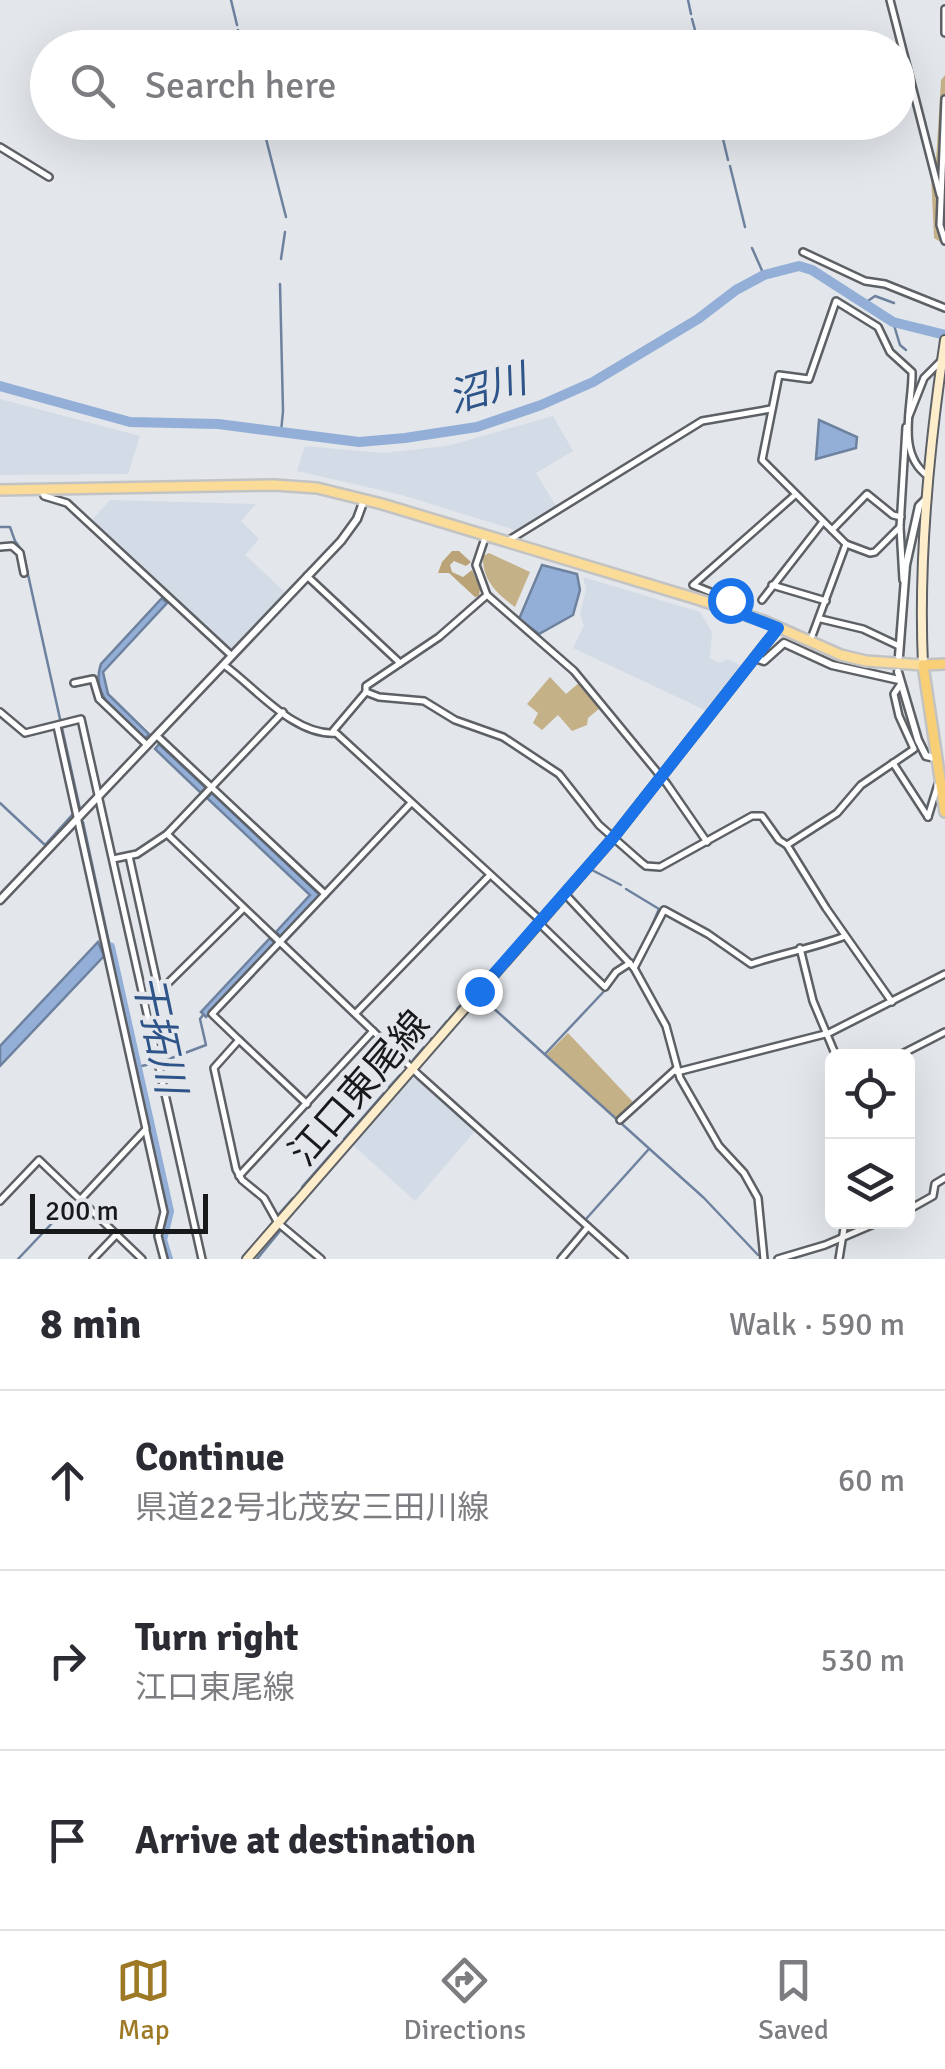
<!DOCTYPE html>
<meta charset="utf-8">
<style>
:root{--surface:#fff;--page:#f2f2f3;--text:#2b2b33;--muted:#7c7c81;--line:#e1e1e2;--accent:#9e7925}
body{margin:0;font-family:Signika,"Noto Sans JP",sans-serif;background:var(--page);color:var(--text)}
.controls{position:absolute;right:30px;bottom:30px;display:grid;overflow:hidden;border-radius:15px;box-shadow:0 10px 40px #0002}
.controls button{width:90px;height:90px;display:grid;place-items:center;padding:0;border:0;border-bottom:2px solid var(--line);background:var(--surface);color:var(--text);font:50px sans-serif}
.scale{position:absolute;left:30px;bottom:25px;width:178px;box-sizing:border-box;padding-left:10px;border:5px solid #18191b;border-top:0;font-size:28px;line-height:35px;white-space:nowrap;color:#18191b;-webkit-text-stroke:8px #e3e7eb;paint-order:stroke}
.stop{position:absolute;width:30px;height:30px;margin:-22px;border:8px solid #1a73e8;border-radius:50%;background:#fff}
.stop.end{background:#1a73e8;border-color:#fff;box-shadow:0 2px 10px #0008}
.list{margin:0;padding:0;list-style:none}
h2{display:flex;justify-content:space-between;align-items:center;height:130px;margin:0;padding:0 40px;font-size:42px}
h2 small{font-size:32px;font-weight:400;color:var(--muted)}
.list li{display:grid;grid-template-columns:65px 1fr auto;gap:30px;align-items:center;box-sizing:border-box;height:180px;padding:0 40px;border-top:2px solid var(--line)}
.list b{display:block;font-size:38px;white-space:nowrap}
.list p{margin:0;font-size:32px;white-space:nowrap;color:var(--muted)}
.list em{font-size:32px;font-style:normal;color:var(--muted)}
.icon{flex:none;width:55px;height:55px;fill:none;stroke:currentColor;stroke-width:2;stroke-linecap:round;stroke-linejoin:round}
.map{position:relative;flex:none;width:945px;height:1259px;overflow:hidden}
.search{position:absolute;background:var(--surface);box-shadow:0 10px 40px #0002;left:30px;right:30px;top:30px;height:110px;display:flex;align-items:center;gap:25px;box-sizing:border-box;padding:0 35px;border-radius:55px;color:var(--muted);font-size:38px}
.sheet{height:670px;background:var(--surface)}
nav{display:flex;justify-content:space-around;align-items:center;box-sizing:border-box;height:140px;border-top:2px solid var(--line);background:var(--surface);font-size:28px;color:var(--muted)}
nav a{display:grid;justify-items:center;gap:5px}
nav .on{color:var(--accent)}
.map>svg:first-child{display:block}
</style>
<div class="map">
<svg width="945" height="1259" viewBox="0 0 945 1259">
<rect width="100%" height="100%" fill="#e3e7eb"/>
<g fill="#d3dbe6">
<path d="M0,399L140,436L128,474L0,475Z"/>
<path d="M553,416L573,451L536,473L556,506L515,530L402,495L297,471L305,446L383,453L447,446Z"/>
<path d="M110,500L256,504L241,521L259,539L245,555L286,593L231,651L91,521Z"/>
<path d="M583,577L700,612L712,632L710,658L719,663L728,659L744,667L709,712L573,648L584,625L580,614L586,589Z"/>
<path d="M414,1073L476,1130L415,1201L353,1145Z"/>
</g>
<g fill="#c5b188">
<path d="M945,75V240L942,243L934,238L931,175L936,161L941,80Z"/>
<path d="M489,553L530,572L515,607C497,594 482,580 483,556Z"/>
<path d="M550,677L566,694L580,682L600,708L588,718L587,725L572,731L558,715L542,730L533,723L538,713L527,704Z"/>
<path d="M568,1033L634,1103L616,1120L545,1056Z"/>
</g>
<path fill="#baa376" d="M452,551H459L471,562L466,566L454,561L450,565L452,572L463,577L472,570L480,589L479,596L475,597L449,573H438L442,562Z"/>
<g fill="#93afd7" stroke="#6e829f" stroke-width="2.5">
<path d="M819,420L857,437L856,448L816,459Z"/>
<path d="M542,565L577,574L580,590L573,615L539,634L519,619Z"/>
<path d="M162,598L167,603L103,672L108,694L149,734L145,739C123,718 89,698 101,664Z"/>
<path d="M159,744L206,788L201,793L155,749Z"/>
<path d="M212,793L320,895L281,937L276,932L310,895L207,798Z"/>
<path d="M270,938L275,943L206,1017L201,1012Z"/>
<path d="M98,942L104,956L0,1066V1046Z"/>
</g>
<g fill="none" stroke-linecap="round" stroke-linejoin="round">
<g stroke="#6e829f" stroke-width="2.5">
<path d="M231,0L237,25"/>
<path d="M688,0L691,14"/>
<path d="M692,19L700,48"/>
<path d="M238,30L243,48"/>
<path d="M719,122L728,160"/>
<path d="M263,127L286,217"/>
<path d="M730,166L745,227"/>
<path d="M752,248L764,275"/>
<path d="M281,259L285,232"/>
<path d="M280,284L283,411L281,432"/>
<path d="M865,303L875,296L894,303"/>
<path d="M893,322L900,345L906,350"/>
<path d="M0,527H10L15,541L23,552L80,809"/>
<path d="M0,803L45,845L72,815"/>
<path d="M83,822L110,947"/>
<path d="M592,870L621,885"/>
<path d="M626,889L659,909L643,946"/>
<path d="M480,996L704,1198L758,1255"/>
<path d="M467,999L469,996"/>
<path d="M457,1009L464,1002"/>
<path d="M450,1018L454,1014"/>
<path d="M437,1033L447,1021"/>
<path d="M430,1041L432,1038"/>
<path d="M545,1054L608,987"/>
<path d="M413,1060L424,1047"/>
<path d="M161,1062L206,1045L200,1019L203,1015"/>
<path d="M137,1067L155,1063"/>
<path d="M389,1087L400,1075"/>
<path d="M344,1139L384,1093"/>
<path d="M302,1187L339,1145"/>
<path d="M278,1215L293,1198"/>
<path d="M586,1219L648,1150"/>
<path d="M285,1225V1222"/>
<path d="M18,1259L74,1200"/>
<path d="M257,1259L280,1231"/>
</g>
<g stroke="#93afd7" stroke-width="10">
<path d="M0,386L130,422L218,424L359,442L405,438L477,427L541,405L593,382L698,319L736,290L764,275L799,266L812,270L893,322L945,335"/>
<path d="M110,947L169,1211L162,1240L168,1259"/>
</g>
<g stroke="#5d6064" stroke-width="10">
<g id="minor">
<path d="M890,0L940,195"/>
<path d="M945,9V33"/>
<path d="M945,99L940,225L945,241"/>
<path d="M0,147L49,177"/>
<path d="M803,252L865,281L885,284L945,308"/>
<path d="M909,416L924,378L940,362"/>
<path d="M42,489L44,496L67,503L232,656"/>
<path d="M832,530L867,494L893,515L901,517"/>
<path d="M486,535L476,565L487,595L574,671L667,784L707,842"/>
<path d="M509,540L702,421L771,409"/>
<path d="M846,544L870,553L875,552L900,527"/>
<path d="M0,547L12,546L20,553L24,573"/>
<path d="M307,576L400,663"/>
<path d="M903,580L900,527L906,427"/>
<path d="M772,585L826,601"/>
<path d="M487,595L439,637L366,686V692L379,697L424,701L455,720L503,737L559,774L599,825L641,862L646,866L660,867L752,816H762L779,840L787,845L826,908L892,1002"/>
<path d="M762,600L822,523"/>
<path d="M741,610L730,600L693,585L795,495"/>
<path d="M821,619L863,629L899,646"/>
<path d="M812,636L846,544L762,460L779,375L809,379L836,301L878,327L890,352L912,372C913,404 895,453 928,476"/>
<path d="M224,665C256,688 294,736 336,733L540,920"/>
<path d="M74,683L93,679L99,699L147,745"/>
<path d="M0,712L25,733L81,719L202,1259"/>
<path d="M57,726L146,1129L80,1200"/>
<path d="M333,731L366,692"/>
<path d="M157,736L325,894"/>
<path d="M893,763L928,817"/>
<path d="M928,817L939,781"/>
<path d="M167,834L420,1076L624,1259"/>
<path d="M787,845L837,813L861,785L914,749L899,716L894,694L900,685"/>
<path d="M129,856L159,992L244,908"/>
<path d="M113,859L137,854L167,834L283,712"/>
<path d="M565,894L634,968L666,1026L680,1078L719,1146L744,1173L758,1198L764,1259"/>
<path d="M539,923L605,987L616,972L630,963"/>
<path d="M800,948L813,1001L836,1056"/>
<path d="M634,968L664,910L708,934L751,964C783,953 814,948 845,936"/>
<path d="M356,1013L490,875"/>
<path d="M239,1040L307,1104"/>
<path d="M898,1056L945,1032"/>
<path d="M677,1072L829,1033L945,974"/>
<path d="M620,1120L676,1069"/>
<path d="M146,1131L164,1212L158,1236L164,1259"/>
<path d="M239,1176L373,1031"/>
<path d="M0,1201L39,1160L142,1259"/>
<path d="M908,1210L933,1196L935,1184L945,1178"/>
<path d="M93,1259L115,1236"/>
<path d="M321,1259L278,1223L264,1198L242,1180L236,1169L214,1068L239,1040L212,1014L411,803"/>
<path d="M561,1259L588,1227"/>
<path d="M778,1259L825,1245L879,1222"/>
<path d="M839,1259L845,1222"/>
</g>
</g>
<g stroke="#5d6064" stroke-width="11">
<g id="tertiary">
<path d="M899,656L906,565L919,506L927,498"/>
<path d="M755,658L764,661L784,643L832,665L899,680"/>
<path d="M898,672L918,740L926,756L935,758"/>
<path d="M0,900L341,541L357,519L364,500"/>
</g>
</g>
<g stroke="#5d6064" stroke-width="12">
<g id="secondary">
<path d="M923,665C918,557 929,447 945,340"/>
<path d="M247,1259L613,838L778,628"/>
</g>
</g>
<g stroke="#c3c3c4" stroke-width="14">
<path id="primary" d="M0,490L274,485L317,488L382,504L697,599L764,621L841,655L866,661L923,665"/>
</g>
<g stroke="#c3c3c4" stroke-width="14">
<path id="trunk" d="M945,664L923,665L945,812"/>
</g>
<use href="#minor" stroke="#fff" stroke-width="5"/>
<use href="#tertiary" stroke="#fff" stroke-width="6"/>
<use href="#secondary" stroke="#fdedcb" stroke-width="8"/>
<use href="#primary" stroke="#fadb97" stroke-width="9"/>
<use href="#trunk" stroke="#f8cf74" stroke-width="9"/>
</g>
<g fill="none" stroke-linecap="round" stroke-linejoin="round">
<path stroke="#1a73e8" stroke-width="12" d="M479,991L613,838L778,628L747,616L730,600"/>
</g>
<g text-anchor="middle" stroke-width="9" stroke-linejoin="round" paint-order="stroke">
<g font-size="38" fill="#18191b" stroke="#e3e7eb">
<text transform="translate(359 1088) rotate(-49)" y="13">江口東尾線</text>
</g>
<g font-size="40" font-style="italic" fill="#2f5489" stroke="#e3e7eb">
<text transform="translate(487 388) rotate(-16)" y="14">沼川</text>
<text transform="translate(160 1034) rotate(78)" y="14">干拓川</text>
</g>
</g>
</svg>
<div class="controls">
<button><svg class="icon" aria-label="locate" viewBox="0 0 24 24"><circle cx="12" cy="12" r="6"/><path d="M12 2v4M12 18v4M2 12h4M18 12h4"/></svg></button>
<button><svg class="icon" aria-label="layers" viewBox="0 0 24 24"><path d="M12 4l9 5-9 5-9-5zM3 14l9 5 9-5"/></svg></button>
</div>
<div class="scale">200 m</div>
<div class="stop" style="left:730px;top:600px"></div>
<div class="stop end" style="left:479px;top:991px"></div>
<div class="search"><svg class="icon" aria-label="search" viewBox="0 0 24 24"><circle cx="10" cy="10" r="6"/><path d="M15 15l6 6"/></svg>Search here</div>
</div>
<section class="sheet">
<h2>8 min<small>Walk · 590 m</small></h2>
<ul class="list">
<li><svg class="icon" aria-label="ahead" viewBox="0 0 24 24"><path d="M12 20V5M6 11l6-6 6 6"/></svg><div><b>Continue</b><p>県道22号北茂安三田川線</p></div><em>60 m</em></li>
<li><svg class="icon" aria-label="right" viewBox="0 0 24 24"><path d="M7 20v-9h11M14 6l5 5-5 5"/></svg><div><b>Turn right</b><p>江口東尾線</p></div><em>530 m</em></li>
<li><svg class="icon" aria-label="arrive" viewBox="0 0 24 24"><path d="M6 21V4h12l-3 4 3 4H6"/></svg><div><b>Arrive at destination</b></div></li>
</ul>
</section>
<nav>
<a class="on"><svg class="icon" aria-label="map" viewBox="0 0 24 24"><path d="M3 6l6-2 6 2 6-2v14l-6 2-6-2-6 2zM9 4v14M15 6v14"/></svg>Map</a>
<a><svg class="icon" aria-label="directions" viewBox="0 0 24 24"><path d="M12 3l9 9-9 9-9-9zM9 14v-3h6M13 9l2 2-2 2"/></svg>Directions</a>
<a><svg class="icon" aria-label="saved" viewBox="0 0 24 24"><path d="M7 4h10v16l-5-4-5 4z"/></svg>Saved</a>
</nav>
